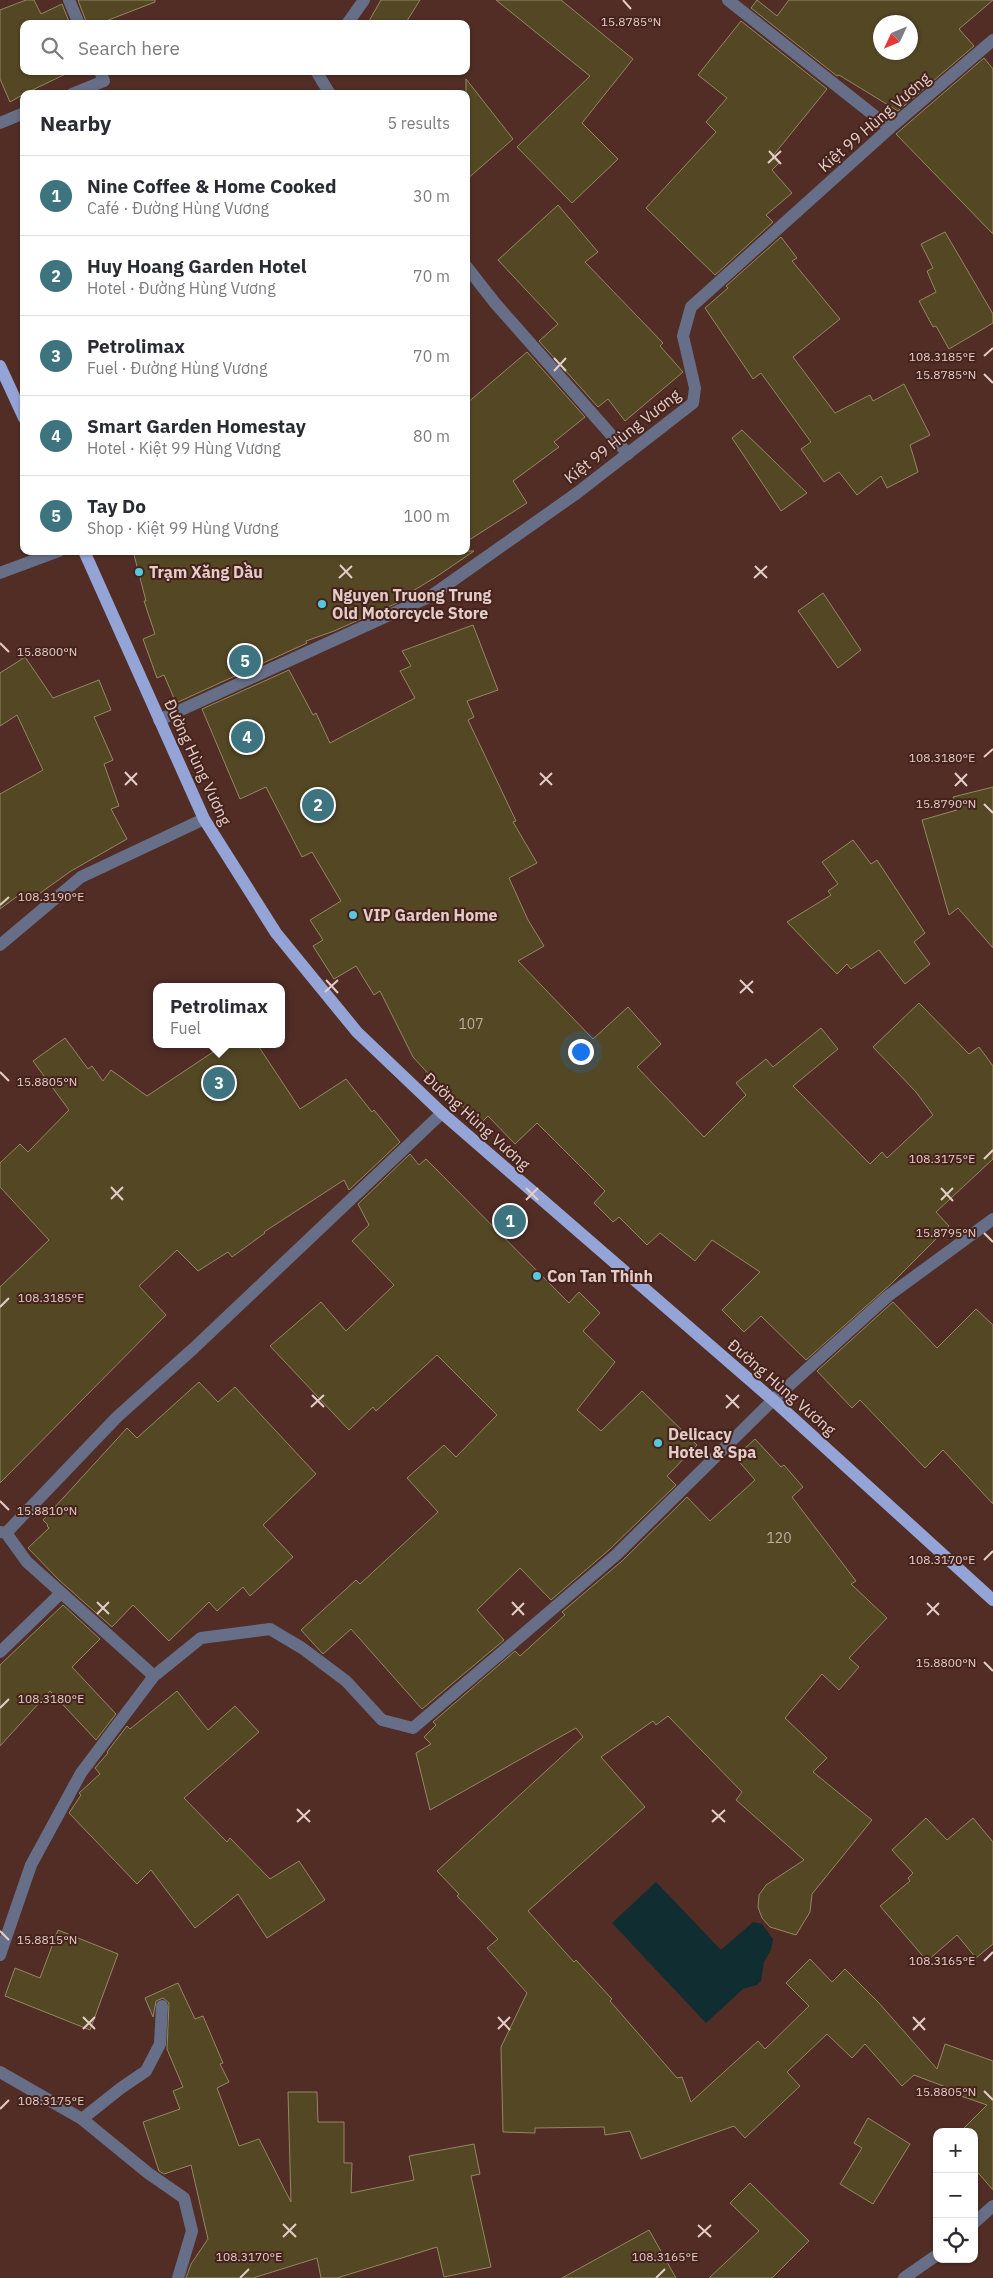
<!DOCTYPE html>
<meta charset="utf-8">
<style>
:root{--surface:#fff;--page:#f7f7f7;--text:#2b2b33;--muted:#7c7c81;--line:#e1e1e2;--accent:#3e7380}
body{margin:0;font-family:"IBM Plex Sans",sans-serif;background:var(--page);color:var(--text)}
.controls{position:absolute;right:15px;bottom:15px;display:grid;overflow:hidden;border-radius:10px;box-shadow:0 1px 4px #0004}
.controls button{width:45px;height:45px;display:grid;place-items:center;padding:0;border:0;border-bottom:1px solid var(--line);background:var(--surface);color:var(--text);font:25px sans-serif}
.compass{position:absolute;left:873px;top:15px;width:45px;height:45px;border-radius:50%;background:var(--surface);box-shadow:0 1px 4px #0004;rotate:226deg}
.you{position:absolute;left:580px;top:1051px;width:18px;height:18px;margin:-12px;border:4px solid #fff;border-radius:50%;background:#1a73e8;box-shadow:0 0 0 8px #1a73e833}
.badge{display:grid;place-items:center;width:32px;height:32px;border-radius:50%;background:var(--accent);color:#fff;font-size:16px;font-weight:700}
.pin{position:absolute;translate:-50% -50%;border:2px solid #fff;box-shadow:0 1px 5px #0006}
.popup{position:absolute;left:153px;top:983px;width:132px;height:65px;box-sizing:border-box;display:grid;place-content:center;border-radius:10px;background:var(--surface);filter:drop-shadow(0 1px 4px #0005);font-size:16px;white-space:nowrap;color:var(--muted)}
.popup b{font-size:19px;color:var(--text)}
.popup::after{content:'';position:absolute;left:50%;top:100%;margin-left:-10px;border:10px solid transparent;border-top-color:var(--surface)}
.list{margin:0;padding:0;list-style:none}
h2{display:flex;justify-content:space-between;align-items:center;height:65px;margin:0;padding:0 20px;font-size:21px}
h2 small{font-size:16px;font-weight:400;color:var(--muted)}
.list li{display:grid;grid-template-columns:32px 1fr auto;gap:15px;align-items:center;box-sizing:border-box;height:80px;padding:0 20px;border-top:1px solid var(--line)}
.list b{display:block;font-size:19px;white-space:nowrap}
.list p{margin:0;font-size:16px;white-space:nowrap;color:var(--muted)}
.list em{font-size:16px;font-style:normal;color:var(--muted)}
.icon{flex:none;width:28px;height:28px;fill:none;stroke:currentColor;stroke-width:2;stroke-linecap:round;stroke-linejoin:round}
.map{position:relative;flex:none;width:993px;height:2278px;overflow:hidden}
.search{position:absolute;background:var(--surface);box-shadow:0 1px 4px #0004;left:20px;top:20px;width:450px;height:55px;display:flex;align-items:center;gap:12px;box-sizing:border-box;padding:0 18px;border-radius:10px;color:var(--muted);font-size:19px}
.panel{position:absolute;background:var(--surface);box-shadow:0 1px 4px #0004;left:20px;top:90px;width:450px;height:465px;border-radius:10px}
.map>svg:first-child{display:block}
</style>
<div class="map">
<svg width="993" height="2278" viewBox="0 0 993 2278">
<rect width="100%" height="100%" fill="#512d26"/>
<path fill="#102d32" d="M656,1882L721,1950L753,1922L762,1924L773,1939L771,1950L764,1962L761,1981L757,1985L743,1989L706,2023L612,1923Z"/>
<g fill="#534724" stroke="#948862" fill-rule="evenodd">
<path d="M26,0H34L41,14L62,4L70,24H24V71H72L24,94L10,102L0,79V10Z"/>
<path d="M78,0H155V2L106,21L107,24H87Z"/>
<path d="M381,0H420L405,24H373L369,21Z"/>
<path d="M496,0H561L633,59L582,123L618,159L572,203L517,147L590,76Z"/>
<path d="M757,0L777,16L789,0H993L959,29L974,46L898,111L839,75L837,76L751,8ZM880,22H910V52H880Z"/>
<path d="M741,21L827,89L772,157L779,163L772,170L792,193L766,215L773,222L715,275L646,208L716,132L706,122L727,98L698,75Z"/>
<path d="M984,58L993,69V234L896,134Z"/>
<path d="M466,79L513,139L466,180Z"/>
<path d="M558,205L598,252L585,262L663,343L660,346L683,372L625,421L608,399L598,407L539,341L558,324L498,260Z"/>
<path d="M945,232L993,314V323L949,349L936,326L933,327L919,301L936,292L927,271L933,268L921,244Z"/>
<path d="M781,237L797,258L792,261L840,319L793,357L835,413L870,395L873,401L904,384L930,435L910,445L918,472L887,488L881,476L857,495L839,472L824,482L801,449L811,442L761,373L753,379L705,308L728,288L726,286Z"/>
<path d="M527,352L585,417L554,442L559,447L513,481L527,503L466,542V404Z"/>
<path d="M742,430L807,493L781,511L732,438Z"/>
<path d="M133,551H474L436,577L396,601L397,603L334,631L306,641L307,643L176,703L164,675L157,678L143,639L155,634L144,601H146Z"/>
<path d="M823,593L861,650L838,668L798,611Z"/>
<path d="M473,625L498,690L467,701L474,717L468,720L516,821L513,822L537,863L509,878L528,920L544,946L518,961L593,1039L628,1007L661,1044L637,1067L704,1137L746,1095L736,1083L766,1059L773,1067L821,1028L838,1049L793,1086L870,1164L882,1152L887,1158L933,1115L916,1092L873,1047L919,1003L969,1054L979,1047L993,1066V1159L936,1212L949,1226L892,1283L806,1360L761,1316L744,1332L722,1310L760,1272L712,1240L695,1261L660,1233L647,1245L619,1217L613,1222L594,1203L605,1191L537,1123L515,1144L488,1116L480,1124L447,1090L445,1092L413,1057L380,991L374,995L356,966L334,979L313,946L323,940L310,920L341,901L312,852L302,857L266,787L240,799L202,709L289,670L313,715L316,713L330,743L415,698L400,671L411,666L402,651Z"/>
<path d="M25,657L53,698L99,680L111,710L94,717L113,760L104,764L119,806L111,809L127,839L71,871L29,901L23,892L0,909V794L43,770L17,715L0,726V673Z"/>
<path d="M993,787V948L958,908L949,915L922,820L957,810L953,797Z"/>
<path d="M853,840L871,864L877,860L925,933L914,942L930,964L905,984L879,950L851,969L847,964L837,974L787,922L831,895L828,891L838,884L822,862Z"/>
<path d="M65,1038L88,1069L92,1066L103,1081L111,1070L147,1096L225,1044H257L300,1109L346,1079L372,1112L374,1110L400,1142L349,1190L344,1180L264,1232L265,1233L232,1257L228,1252L198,1271L177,1250L139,1286L166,1315L0,1483V1287L49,1240L0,1187V1163L20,1144L28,1152L69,1110L33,1061Z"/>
<path d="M410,1154L419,1165L426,1159L569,1303L579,1292L600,1313L583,1331L615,1362L577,1410L601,1431L642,1391L697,1445L667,1476L676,1485L610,1549L551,1600L520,1568L477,1610L504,1640L422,1709L351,1629L323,1654L301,1630L356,1580L360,1584L438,1512L407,1478L444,1445L456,1457L497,1415L437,1355L376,1411L373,1407L349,1430L270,1346L321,1302L346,1331L394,1285L352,1241L369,1225L358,1204Z"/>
<path d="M893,1302L937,1348L976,1309L993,1325V1504L943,1450L925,1468L860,1400L852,1408L817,1371Z"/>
<path d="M199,1382L218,1402L235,1387L316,1474L263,1525L293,1557L250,1596L243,1587L217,1611L209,1602L169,1641L133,1605L112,1627L59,1580L28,1548L49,1528L47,1526L48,1525L43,1520L127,1428L137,1438Z"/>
<path d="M755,1439L781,1467L784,1465L803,1487L792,1497L856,1581L851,1584L887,1618L849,1658L859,1667L839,1690L822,1674L785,1718L827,1758L813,1772L872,1820L812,1894L810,1912L796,1935L770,1927L762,1918L758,1907L759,1895L766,1885L804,1860L736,1800L742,1792L668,1716L656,1725L653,1721L601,1757L645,1807L528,1911L574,1962L576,1960L612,1999L610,2001L677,2078L682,2077L691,2102L758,2041L765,2049L809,2006L786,1983L810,1959L832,1982L845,1969L879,2003L937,2069L945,2044L993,2061V2190L974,2168V2132H960L987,2105L958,2095L959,2092L914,2075L902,2086L865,2044L852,2058L827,2034L787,2072L800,2086L745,2138L734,2126L641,2159L630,2131L605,2135L604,2127L535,2128V2133L503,2132L501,2047L527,1993L487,1948L498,1939L457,1896L459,1894L437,1871L583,1737L576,1728L430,1810L416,1753L431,1744L424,1737L436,1725L433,1722L515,1651L520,1656L565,1615L562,1612L622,1561L687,1497L710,1521L755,1480L735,1457Z"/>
<path d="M63,1605L100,1639L72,1667L116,1714L96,1740L50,1691L0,1746V1665Z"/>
<path d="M177,1691L208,1730L235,1706L259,1732L184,1798L227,1842L230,1838L270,1879L299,1861L325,1900L267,1938L238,1894L195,1928L151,1870L137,1884L69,1813L81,1795L79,1793L100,1774L95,1768L108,1753L107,1752L127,1726L130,1729Z"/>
<path d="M926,1818L947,1840L973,1818L993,1842V1944L976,1958L957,1935L927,1961L880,1906L910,1881L908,1878L913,1873L892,1850Z"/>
<path d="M58,1930L118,1954L90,2030L5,1996L15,1968L40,1978Z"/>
<path d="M178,1983L195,2019L203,2016L223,2063L220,2064L229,2082L217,2088L239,2146L259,2139L291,2202L288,2092H317L318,2122H344V2163H352L351,2193L414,2180L409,2156L474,2144L480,2174L471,2176L491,2267L444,2277L437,2247L337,2278H321L317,2258L253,2278H186L191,2264L208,2239L191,2165L164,2174L159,2171L143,2122L180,2109L173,2091L183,2087L167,2049L169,2003L163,1998L156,2001L153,2017L145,1998Z"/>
<path d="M868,2118L910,2144L873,2204L840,2184L862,2148L854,2143Z"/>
<path d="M750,2183L809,2241L772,2278H709L759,2231L730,2203Z"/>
<path d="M649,2230L676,2278H562Z"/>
</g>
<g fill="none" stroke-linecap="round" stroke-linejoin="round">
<g stroke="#676f88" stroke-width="12">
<path d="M69,0L79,24"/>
<path d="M728,0L890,128"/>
<path d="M347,24L364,0"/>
<path d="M316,71L330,94"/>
<path d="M72,94L104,81L100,71"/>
<path d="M0,123L24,113"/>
<path d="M466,266L495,303L628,454"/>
<path d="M0,573L59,551"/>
<path d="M159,720L431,596L577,493L693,403L695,388L683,336L691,307L890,128L993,40"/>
<path d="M0,945L81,877L204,819"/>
<path d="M0,1532L6,1533L27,1562L154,1676"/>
<path d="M6,1533L117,1417L194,1348L442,1113"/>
<path d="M0,1652L61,1593"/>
<path d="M0,1955L31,1865L81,1773L154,1676L201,1638L270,1629L302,1648L346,1681L382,1720L413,1728L616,1555L773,1400L888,1296L993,1219"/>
<path d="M0,2072L82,2119L148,2173L184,2198L192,2231L178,2278"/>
<path d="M82,2119L121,2088L146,2071L160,2044L162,2006"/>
<path d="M974,2223L993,2206"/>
<path d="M904,2278L937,2255"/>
</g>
<g stroke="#95a4d7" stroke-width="12">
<path d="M0,366L24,418"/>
<path d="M84,551L204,819L276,933L357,1032L442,1113L773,1400L993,1600"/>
</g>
</g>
<path fill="none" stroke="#e4cdc8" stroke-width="2" d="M623,0L631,9M769,151L781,164M768,163L781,151M984,356L993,348M554,358L566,371M554,371L566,358M984,374L993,383M340,565L352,578M755,566L767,578M339,578L352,566M754,578L767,566M0,643L9,652M984,757L993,749M125,772L137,785M540,773L552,785M955,773L967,786M125,785L137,773M540,785L552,773M955,786L967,774M984,804L993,813M0,905L9,897M326,980L338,993M740,980L753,993M325,992L338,980M740,993L753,981M0,1072L9,1081M984,1159L993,1150M111,1187L123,1200M526,1188L538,1200M941,1188L953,1201M111,1199L123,1187M526,1200L538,1188M941,1200L953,1188M984,1233L993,1242M0,1307L9,1298M312,1395L324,1407M726,1395L739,1408M311,1407L324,1395M726,1408L739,1395M0,1501L9,1510M984,1560L993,1551M97,1602L109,1614M512,1602L524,1615M927,1603L939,1615M97,1614L109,1602M512,1615L524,1603M927,1615L939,1603M984,1662L993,1671M0,1708L9,1699M297,1809L310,1822M712,1810L725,1822M297,1822L310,1810M712,1822L725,1810M0,1931L9,1940M984,1961L993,1952M83,2017L95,2029M498,2017L510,2030M913,2017L925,2030M83,2029L95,2017M498,2029L510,2017M913,2030L925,2018M984,2091L993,2100M0,2109L9,2100M283,2224L296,2237M698,2225L711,2237M283,2237L296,2224M698,2237L711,2225M240,2278L249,2269M656,2278L665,2269"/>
<g fill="#55cadf" stroke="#45231c" stroke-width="2">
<circle cx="139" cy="572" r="5"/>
<circle cx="322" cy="604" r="5"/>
<circle cx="353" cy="915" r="5"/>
<circle cx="537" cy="1276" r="5"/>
<circle cx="658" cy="1443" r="5"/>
</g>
<g text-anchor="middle" stroke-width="4" stroke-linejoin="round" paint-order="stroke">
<g font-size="14" fill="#c0ac9f">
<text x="471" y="1029">107</text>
<text x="779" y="1543">120</text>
</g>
<g font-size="16" fill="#e4cdc8" stroke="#45231c">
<text transform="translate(874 122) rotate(-41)" y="6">Kiệt 99 Hùng Vương</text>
<text transform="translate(622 436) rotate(-38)" y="6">Kiệt 99 Hùng Vương</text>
<text transform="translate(198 762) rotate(65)" y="6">Đường Hùng Vương</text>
<text transform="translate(477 1121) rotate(42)" y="6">Đường Hùng Vương</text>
<text transform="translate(782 1387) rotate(41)" y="6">Đường Hùng Vương</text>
</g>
<g font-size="16" font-weight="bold" fill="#e4cdc8" stroke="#45231c" text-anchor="start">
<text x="149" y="578">Trạm Xăng Dầu</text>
<text x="332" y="601">Nguyen Truong Trung<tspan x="332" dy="18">Old Motorcycle Store</tspan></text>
<text x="363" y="921">VIP Garden Home</text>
<text x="547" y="1282">Con Tan Thinh</text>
<text x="668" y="1440">Delicacy<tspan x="668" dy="18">Hotel &amp; Spa</tspan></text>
</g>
</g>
<g font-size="12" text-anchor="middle" fill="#e4cdc8" stroke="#45231c" stroke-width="4" stroke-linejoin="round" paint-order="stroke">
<text x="631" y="26">15.8785°N</text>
<text x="942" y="361">108.3185°E</text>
<text x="946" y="379">15.8785°N</text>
<text x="47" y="656">15.8800°N</text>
<text x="942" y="762">108.3180°E</text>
<text x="946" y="808">15.8790°N</text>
<text x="51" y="901">108.3190°E</text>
<text x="47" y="1086">15.8805°N</text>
<text x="942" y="1163">108.3175°E</text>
<text x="946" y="1237">15.8795°N</text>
<text x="51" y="1302">108.3185°E</text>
<text x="47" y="1515">15.8810°N</text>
<text x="942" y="1564">108.3170°E</text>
<text x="946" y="1667">15.8800°N</text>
<text x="51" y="1703">108.3180°E</text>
<text x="47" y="1944">15.8815°N</text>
<text x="942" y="1965">108.3165°E</text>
<text x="946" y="2096">15.8805°N</text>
<text x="51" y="2105">108.3175°E</text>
<text x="249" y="2261">108.3170°E</text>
<text x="665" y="2261">108.3165°E</text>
</g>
</svg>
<div class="controls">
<button>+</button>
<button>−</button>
<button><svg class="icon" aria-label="locate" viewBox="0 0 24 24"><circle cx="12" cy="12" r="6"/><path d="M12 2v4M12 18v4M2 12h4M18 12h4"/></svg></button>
</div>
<svg class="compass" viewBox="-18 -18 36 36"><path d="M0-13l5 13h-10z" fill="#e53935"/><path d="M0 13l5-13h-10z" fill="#7c7c81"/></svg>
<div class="you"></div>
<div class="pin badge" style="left:510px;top:1221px">1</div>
<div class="pin badge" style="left:318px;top:805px">2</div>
<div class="pin badge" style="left:219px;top:1083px">3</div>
<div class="popup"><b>Petrolimax</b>Fuel</div>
<div class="pin badge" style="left:247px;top:737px">4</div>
<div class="pin badge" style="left:245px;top:661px">5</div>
<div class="search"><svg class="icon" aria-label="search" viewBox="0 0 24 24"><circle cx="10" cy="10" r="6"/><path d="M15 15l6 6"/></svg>Search here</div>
<section class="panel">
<h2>Nearby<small>5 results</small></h2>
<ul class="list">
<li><span class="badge">1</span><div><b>Nine Coffee &amp; Home Cooked</b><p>Café · Đường Hùng Vương</p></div><em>30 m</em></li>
<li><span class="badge">2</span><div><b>Huy Hoang Garden Hotel</b><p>Hotel · Đường Hùng Vương</p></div><em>70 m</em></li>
<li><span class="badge">3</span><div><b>Petrolimax</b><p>Fuel · Đường Hùng Vương</p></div><em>70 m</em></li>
<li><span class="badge">4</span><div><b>Smart Garden Homestay</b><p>Hotel · Kiệt 99 Hùng Vương</p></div><em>80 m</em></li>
<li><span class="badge">5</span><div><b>Tay Do</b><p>Shop · Kiệt 99 Hùng Vương</p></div><em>100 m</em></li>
</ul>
</section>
</div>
